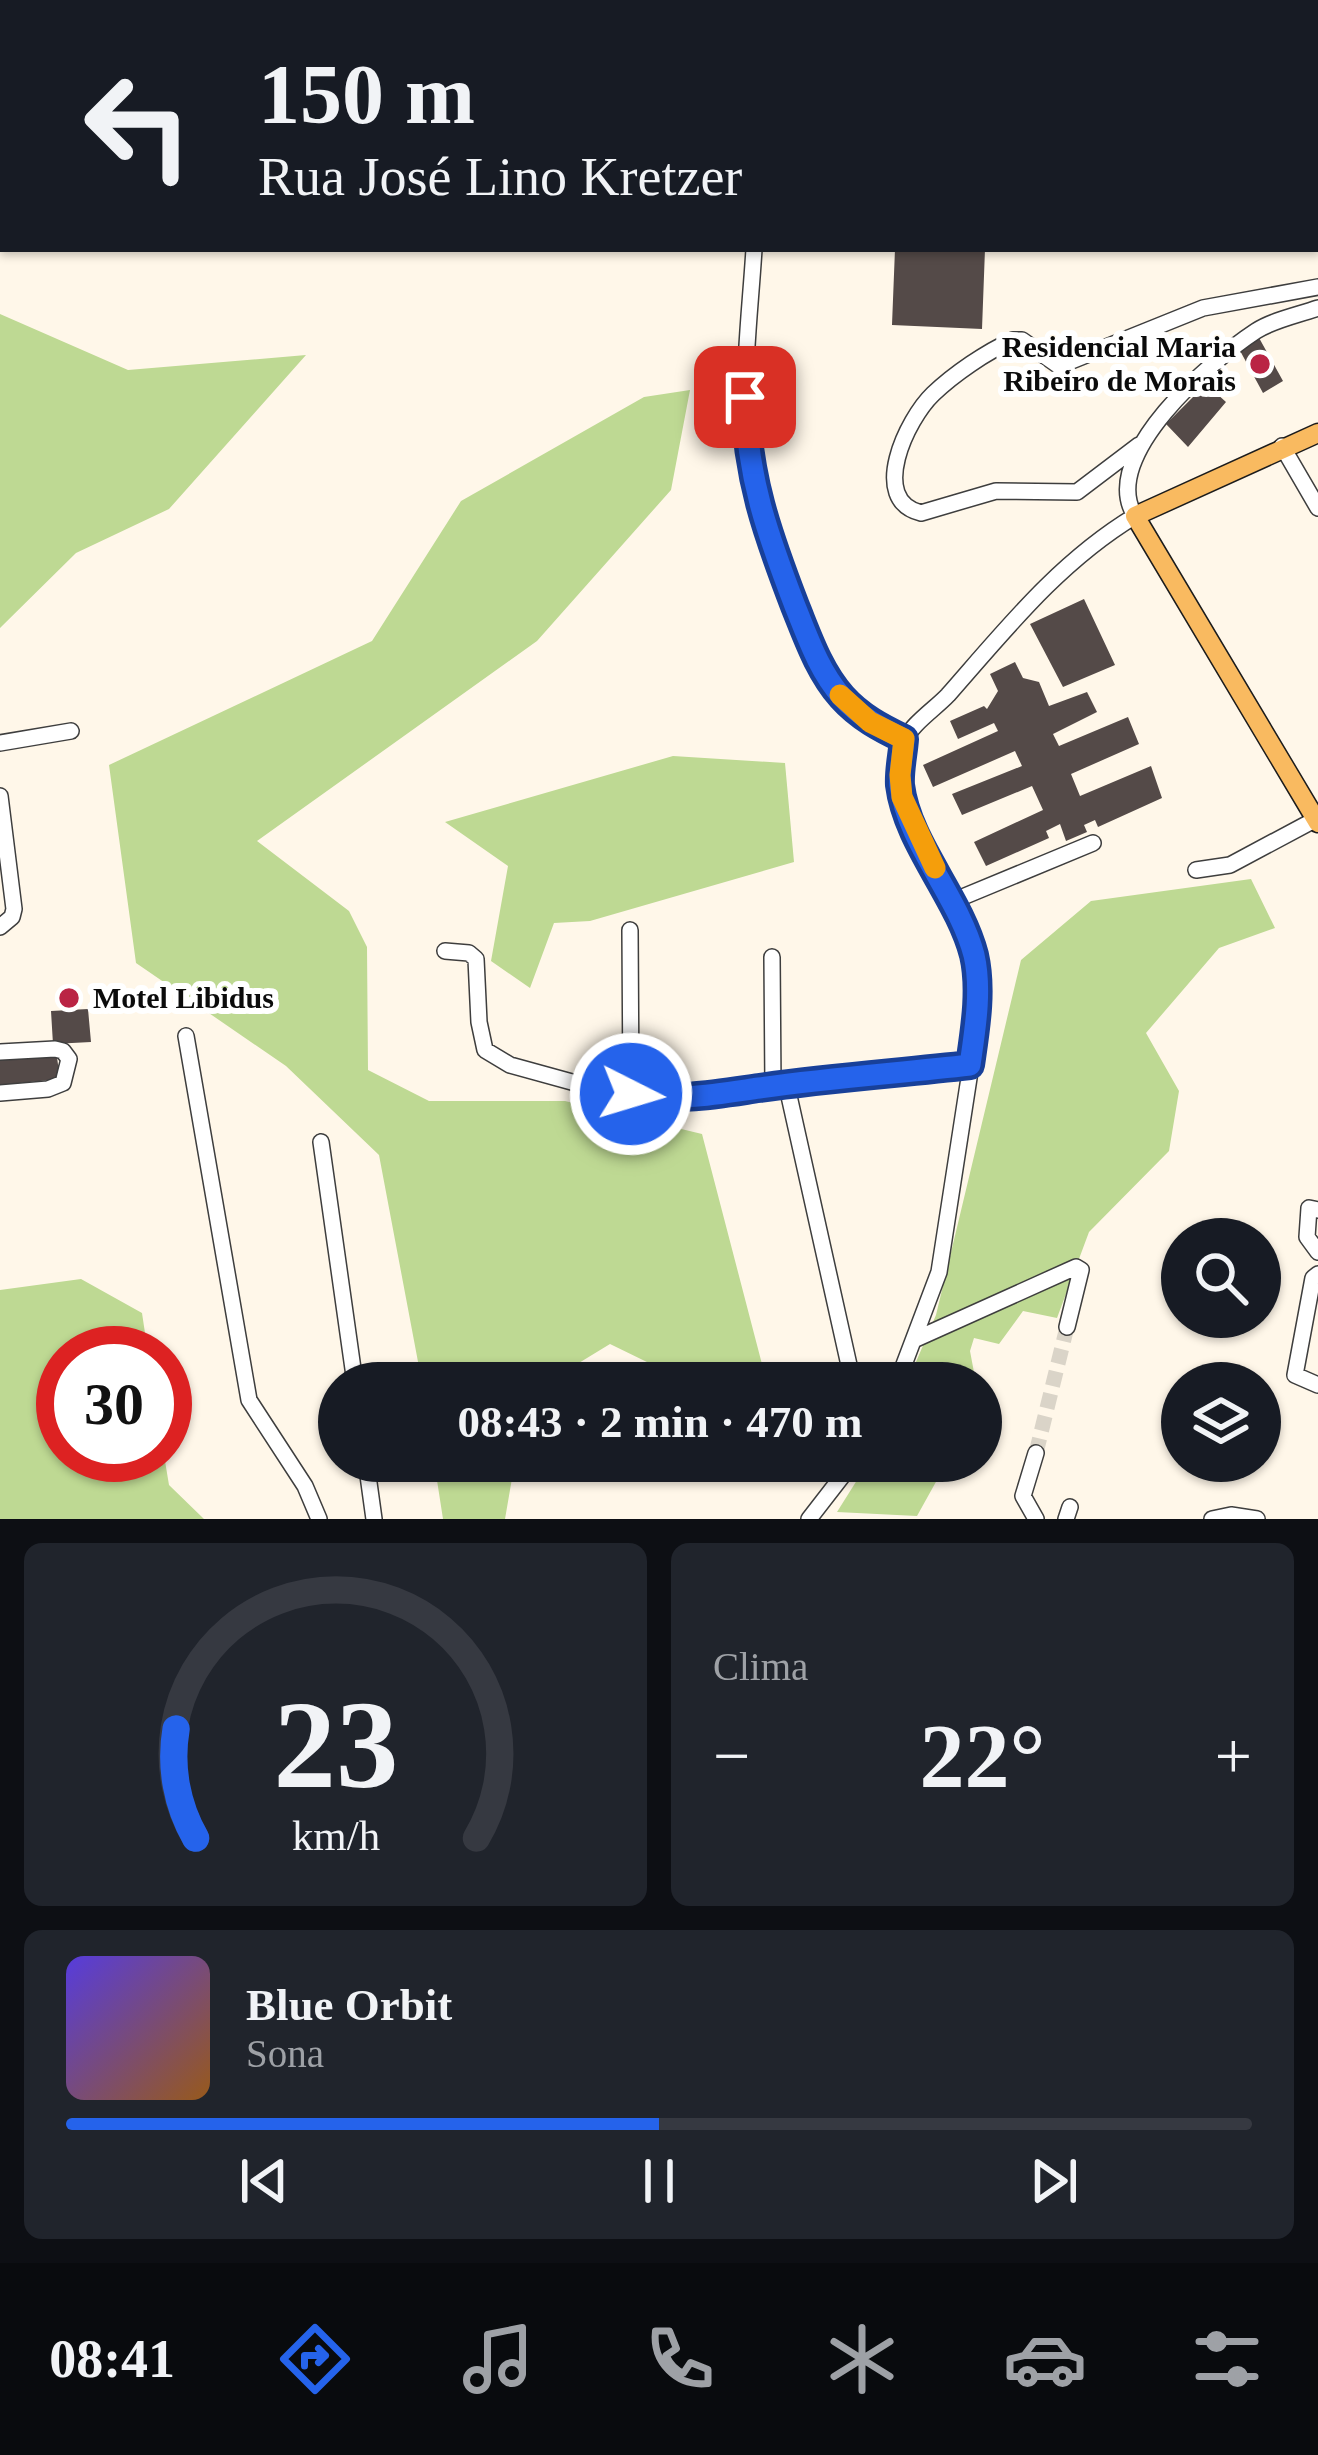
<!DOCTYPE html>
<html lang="pt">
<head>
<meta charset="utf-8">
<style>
	:root { --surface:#171b24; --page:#20242c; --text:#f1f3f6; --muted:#9ea1a6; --line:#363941; --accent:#2563eb }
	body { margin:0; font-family:"Times New Roman",serif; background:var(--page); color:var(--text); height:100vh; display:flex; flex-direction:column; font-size:45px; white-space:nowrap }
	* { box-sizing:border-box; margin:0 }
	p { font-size:39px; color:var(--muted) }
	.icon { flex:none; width:66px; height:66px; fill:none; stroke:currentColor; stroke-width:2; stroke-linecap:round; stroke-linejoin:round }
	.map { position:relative; height:1519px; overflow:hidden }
	.sheet { display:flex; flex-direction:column; gap:24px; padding:24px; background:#0d0f14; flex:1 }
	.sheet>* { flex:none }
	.banner { position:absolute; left:0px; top:0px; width:1320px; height:252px; box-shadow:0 3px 9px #0004; background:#171b24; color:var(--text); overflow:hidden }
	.fabs { position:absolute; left:1161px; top:1218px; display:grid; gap:24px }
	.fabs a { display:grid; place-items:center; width:120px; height:120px; border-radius:50%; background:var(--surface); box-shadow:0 3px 9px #0004; font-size:60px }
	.speed { position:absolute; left:36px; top:1326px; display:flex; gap:24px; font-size:60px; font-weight:700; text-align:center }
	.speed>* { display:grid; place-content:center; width:156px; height:156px; border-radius:50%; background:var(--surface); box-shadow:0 3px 9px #0004; line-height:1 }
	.speed .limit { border:18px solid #d22; background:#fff; color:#111 }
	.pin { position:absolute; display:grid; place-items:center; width:102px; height:102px; color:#fff; margin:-51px; border-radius:24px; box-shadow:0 6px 18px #0006 }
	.me { position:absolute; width:132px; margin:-66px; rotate:95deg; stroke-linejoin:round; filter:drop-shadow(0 0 9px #0008) }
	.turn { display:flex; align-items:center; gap:42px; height:252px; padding:0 60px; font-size:54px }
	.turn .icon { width:156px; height:156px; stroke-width:2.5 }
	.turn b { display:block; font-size:84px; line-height:102px }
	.big { font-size:90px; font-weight:800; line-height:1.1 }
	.sheet .tile { flex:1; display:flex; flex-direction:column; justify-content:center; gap:18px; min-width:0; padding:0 42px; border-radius:18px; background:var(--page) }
	.sheet .dial { align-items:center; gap:0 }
	.dial svg { height:312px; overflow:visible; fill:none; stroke:var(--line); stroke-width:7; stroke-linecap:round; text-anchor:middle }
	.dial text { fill:var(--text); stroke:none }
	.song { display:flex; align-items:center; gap:36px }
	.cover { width:144px; height:144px; border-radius:18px; background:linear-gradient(135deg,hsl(250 70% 55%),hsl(30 70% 35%)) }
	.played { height:12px; border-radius:6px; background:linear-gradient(90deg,var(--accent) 50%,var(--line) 50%) }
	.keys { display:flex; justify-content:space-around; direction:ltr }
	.heat { display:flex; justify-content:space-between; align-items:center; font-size:66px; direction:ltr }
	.sheet .tiles { flex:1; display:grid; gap:24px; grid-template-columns:1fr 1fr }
	.tile:last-child { grid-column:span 2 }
	.trip { position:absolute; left:318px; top:1362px; width:684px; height:120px; border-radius:60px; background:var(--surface); box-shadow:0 3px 9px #0004; font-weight:800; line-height:120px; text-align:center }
	.menu { display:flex; height:192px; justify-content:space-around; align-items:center; background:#090b0e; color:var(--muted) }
	.menu .icon { width:84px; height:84px }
	.menu .selected { color:var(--accent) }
	.menu b { font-size:54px; color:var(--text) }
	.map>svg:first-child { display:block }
	.forest { fill:#bed993 }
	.building { fill:#544a48 }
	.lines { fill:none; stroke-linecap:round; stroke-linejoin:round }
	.minor-tunnel { stroke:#dad4c8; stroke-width:15; stroke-dasharray:15 8; stroke-linecap:butt }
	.minor-casing { stroke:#3e3e3e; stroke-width:18 }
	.major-casing { stroke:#1c1c1c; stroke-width:21 }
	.highway-casing { stroke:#1c1c1c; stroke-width:27 }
	.minor { stroke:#fff; stroke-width:15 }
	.major { stroke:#f9ba60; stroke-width:18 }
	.highway { stroke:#f48152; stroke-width:24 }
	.route-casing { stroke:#184099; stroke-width:30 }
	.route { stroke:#2563eb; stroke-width:21 }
	.slow { stroke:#f59e0b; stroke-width:21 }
	.poi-dot { fill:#ba2444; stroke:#fff; stroke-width:4.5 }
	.labels { text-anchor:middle; stroke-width:12; stroke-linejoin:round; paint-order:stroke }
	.poi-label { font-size:30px; font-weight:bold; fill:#0b0b0b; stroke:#fff; text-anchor:end }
</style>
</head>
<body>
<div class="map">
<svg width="1318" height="1519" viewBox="0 0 1318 1519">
	<rect width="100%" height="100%" fill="#fff7e9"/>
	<path class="forest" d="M0,314l128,56 178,-15 -137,154 -93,44 -76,75z
		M690,390l-19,100 -134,151 -280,200 92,70 18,36 1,123 61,31h136l137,33 61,234v15h-73l-80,-39 -64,39h-124l-43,-228 -93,-89 -150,-103 -27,-198 263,-124 89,-140 183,-104z
		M673,756l112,7 9,99 -204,59 -36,2 -24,65 -39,-27 17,-95 -63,-44z
		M1251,879l24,49 -56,20 -73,85 33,58 -10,60 -80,81 -32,86 -34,-7 -24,33 -25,-6 -4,13 6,32h-69l29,-68 85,-355 70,-59z
		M81,1279l61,34 6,40h-85v102h101l5,30 35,34h-204v-229z
		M434,1461h81l-10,58h-62z
		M869,1461h65l3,19 -20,36 -80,-4z"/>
	<path class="building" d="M895,249h90l-3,80 -90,-4z
		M1258,336l25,45 -20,12 -25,-46z
		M1206,384l20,18 -38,45 -22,-23z
		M1084,599l31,66 -52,22 -33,-63z
		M1015,662l8,16 16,4 10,24 38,-14 10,20 -44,22 6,12 69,-29 11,27 -68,30 9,22 71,-30 11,32 -64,29 -3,-7 -11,5 3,7 -21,9 -6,-17 -14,7 3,7 -63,28 -12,-24 69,-32 -11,-24 -70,29 -10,-21 70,-28 -7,-15 -82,36 -10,-22 75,-34 -4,-8 -36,16 -8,-18 34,-15 3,3 11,-18 -8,-17z
		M88,1009l3,33 -38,2 -2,-33z
		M56,1050l4,29 -60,6v-29z"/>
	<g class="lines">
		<path class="minor-tunnel" d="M1036,1453l31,-126"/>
		<g class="minor-casing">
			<path id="minor" d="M243,0l1,3
				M378,0l2,3
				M950,0l1,3
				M754,249c-5,82 -18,167 1,248 9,36 25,70 38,104 27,68 43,105 111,138
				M1139,445l-62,47 -81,-1 -75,22c-53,-13 -14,-94 12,-119 21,-20 53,-42 80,-54h9l37,26 144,-58 115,-21
				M1282,446l36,62
				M0,743l71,-12
				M0,796l14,113 -2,8 -12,10
				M1196,870l34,-5 88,-47
				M953,901l140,-58
				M630,930l1,164
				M445,951l24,2 7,6 3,63 6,28 25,15 80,22 94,13 287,-35
				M772,957l1,130
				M186,1036l63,364 56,86 14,33
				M0,1052l55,-3 8,2 6,8 -6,24 -15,6 -48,4
				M787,1087l66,296
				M321,1142l34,241
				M1318,1210l-9,-2 -2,29 11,15
				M1318,1274l-5,4 -18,97 23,10
				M916,1339l160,-72 5,3 -14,57
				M897,1383l42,-111 32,-207 6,-79 -9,-48 -66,-141c-2,-17 -3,-39 2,-55 6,-17 32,-34 44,-47 58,-66 111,-133 187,-179 -37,-60 77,-156 121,-185 17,-11 42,-16 62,-23
				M366,1461l8,58
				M809,1519l45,-58
				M1036,1519l-13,-23 13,-43
				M1066,1519l4,-12
				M1212,1519l19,-4 26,4"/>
		</g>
		<g class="major-casing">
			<path id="major" d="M1224,0l2,3
				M1294,0l12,3
				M1202,3v-3
				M1243,3l7,-3
				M0,7h3
				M1317,41h1
				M0,100l3,1
				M1317,154h1
				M1317,231l1,1
				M1318,433l-183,83 183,307"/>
		</g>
		<g class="highway-casing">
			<path id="highway" d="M0,36h3
				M0,67h3
				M1317,77h1
				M1317,109h1"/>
		</g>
		<use href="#minor" class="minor"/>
		<use href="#major" class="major"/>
		<use href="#highway" class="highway"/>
	</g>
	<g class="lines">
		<g class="route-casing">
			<path id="route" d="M631,1094c49,7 80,1 128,-6 70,-10 141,-15 211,-23 5,-35 12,-75 4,-110 -15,-58 -67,-112 -74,-170 -1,-15 3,-31 4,-46 -23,-11 -44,-22 -62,-42 -23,-26 -34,-59 -47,-91 -28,-73 -48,-129 -50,-209"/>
		</g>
		<use href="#route" class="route"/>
		<path class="slow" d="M840,695l30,27 34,17 -4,36 2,22 33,71"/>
	</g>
	<g class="poi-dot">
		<circle cx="1260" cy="364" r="12"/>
		<circle cx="69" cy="998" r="12"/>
	</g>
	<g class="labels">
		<g class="poi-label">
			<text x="1236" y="357">Residencial Maria<tspan x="1236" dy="34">Ribeiro de Morais</tspan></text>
			<text x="93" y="1008" text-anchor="start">Motel Libidus</text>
		</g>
	</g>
</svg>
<div class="fabs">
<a><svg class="icon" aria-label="search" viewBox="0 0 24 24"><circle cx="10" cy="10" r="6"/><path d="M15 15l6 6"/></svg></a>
<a><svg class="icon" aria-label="layers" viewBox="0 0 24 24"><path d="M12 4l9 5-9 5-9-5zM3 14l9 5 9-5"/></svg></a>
</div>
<div class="speed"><div class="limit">30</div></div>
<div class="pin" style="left:745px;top:397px;background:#d93025"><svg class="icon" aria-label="arrive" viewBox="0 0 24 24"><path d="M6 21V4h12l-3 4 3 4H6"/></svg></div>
<svg class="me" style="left:631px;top:1094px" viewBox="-20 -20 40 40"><circle r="17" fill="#2563eb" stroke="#fff" stroke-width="3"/><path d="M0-11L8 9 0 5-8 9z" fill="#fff"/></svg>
<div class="trip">08:43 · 2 min · 470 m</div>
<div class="banner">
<div class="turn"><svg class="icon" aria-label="left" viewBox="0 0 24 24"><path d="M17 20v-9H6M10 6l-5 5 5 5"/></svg><div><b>150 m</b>Rua José Lino Kretzer</div></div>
</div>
</div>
<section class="sheet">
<div class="tiles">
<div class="tile dial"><svg viewBox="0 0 100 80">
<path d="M14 69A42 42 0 1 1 86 69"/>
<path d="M14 69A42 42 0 0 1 9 41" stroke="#2563eb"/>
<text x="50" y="56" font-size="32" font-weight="700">23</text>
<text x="50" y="72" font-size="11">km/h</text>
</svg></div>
<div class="tile"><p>Clima</p>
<div class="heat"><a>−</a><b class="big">22°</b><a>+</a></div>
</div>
<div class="tile">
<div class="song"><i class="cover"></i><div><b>Blue Orbit</b><p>Sona</p></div></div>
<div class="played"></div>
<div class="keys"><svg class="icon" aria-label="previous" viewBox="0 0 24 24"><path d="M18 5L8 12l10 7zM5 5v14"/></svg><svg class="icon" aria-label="pause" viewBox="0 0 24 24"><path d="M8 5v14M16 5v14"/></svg><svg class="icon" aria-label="next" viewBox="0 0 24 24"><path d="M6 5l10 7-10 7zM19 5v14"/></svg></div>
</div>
</div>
</section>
<nav class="menu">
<b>08:41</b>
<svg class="icon selected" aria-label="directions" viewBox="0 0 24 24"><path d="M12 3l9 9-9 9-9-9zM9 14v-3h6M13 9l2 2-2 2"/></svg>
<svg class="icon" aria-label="music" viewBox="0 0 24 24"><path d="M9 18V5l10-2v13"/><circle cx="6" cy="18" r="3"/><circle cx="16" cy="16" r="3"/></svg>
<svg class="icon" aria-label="phone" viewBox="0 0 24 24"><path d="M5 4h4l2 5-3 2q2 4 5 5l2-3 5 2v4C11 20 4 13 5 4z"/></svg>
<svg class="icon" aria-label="climate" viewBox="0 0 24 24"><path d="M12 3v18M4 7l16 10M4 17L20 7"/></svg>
<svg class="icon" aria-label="car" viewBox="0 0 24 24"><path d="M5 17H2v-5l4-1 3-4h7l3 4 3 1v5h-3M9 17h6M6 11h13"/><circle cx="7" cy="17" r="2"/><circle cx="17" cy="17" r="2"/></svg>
<svg class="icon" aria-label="filters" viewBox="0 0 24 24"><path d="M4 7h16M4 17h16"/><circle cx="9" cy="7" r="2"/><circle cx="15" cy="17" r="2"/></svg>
</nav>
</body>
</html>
